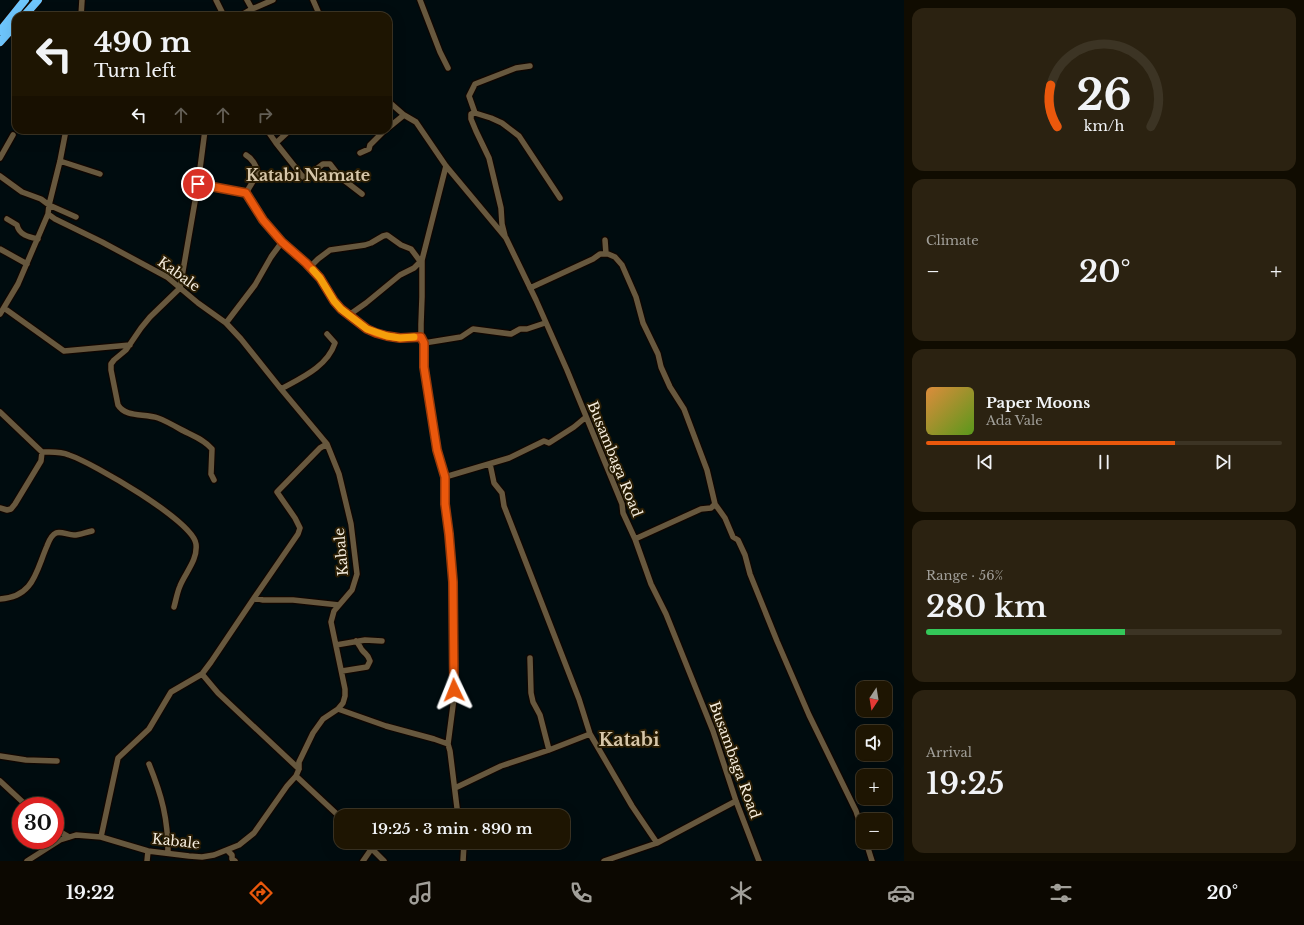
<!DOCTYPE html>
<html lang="en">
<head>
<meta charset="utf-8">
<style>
	:root { --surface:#1e1502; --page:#2b2211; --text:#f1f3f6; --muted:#a19f99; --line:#3c3424; --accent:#ea580c }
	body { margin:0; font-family:"Libre Baskerville",serif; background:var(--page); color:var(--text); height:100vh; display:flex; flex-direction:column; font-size:15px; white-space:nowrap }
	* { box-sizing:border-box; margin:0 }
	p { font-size:13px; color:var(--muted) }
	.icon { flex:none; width:22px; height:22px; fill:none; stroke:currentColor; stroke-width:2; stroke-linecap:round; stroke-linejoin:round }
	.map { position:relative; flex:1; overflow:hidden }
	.panel { display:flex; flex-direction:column; gap:8px; padding:8px; background:#100c01; width:400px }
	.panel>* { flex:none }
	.guide { position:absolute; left:12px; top:12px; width:380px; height:122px; border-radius:12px; box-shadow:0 4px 16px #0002,0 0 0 1px var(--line); background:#1e1502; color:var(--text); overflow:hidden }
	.needle { width:26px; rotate:192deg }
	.buttons { position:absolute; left:856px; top:681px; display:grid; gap:8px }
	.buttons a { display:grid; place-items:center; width:36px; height:36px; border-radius:8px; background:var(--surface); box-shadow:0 4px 16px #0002,0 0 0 1px var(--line); font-size:20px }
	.speed { position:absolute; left:12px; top:797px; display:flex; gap:8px; font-size:20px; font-weight:700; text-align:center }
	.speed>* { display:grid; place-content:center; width:52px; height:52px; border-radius:50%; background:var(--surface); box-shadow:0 4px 16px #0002,0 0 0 1px var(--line); line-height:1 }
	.speed .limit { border:6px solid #d22; background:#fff; color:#111 }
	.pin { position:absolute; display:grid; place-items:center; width:34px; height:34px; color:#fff; margin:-17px; border:2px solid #fff; border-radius:50%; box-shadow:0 1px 4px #0007 }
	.me { position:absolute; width:44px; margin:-22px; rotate:358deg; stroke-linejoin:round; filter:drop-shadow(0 0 3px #0008) }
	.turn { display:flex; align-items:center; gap:14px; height:84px; padding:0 16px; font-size:18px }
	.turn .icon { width:52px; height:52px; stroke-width:2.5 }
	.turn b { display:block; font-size:28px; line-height:34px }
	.lanes { display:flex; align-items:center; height:38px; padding:0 16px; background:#0003; justify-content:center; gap:20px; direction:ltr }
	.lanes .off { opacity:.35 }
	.big { font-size:30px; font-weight:600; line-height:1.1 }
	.panel .card { flex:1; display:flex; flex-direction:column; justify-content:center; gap:6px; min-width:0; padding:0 14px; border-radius:12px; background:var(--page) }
	.panel .dial { align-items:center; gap:0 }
	.dial svg { height:104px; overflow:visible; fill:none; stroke:var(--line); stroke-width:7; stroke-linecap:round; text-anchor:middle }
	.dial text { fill:var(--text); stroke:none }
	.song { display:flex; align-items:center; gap:12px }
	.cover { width:48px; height:48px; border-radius:6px; background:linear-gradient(135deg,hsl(30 70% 55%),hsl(90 70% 35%)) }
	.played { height:4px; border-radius:2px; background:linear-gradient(90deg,var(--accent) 70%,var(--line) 70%) }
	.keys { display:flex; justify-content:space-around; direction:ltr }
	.heat { display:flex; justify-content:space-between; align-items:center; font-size:22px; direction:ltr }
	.charge { height:6px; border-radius:3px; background:linear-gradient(90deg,#34c759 56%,var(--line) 0) }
	.trip { position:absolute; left:334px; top:809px; width:236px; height:40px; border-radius:12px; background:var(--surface); box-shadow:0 4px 16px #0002,0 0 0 1px var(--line); font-weight:600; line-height:40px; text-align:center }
	.tabs { display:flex; height:64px; justify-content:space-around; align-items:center; background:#0c0801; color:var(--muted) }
	.tabs .icon { width:28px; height:28px }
	.tabs .current { color:var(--accent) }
	.tabs b { font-size:18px; color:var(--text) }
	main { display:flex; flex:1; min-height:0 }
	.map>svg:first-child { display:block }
	.water { fill:#000c0f; fill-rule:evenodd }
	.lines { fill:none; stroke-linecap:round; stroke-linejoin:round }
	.minor-casing { stroke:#100600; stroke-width:8 }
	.highway-casing { stroke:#100600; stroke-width:10 }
	.minor { stroke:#67583e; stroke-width:5.5 }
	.highway { stroke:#6ec6fd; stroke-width:8 }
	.route-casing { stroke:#983908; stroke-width:10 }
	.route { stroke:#ea580c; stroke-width:7 }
	.slow { stroke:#f59e0b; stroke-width:7 }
	.labels { text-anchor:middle; stroke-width:4; stroke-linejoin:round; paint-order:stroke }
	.street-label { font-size:14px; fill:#f5edde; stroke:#281c03 }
	.quarter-label { font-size:16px; font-weight:bold; fill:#d7c7aa; stroke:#281c03 }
	.district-label { font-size:18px; font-weight:bold; fill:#d7c7aa; stroke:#281c03 }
</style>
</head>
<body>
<main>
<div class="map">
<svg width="904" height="861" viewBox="0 0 904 861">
	<rect width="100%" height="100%" fill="#281c03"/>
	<path class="water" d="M0,0h904v861h-904zM16,16h372v114h-372zM863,688h22v22h-22zM863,732h22v22h-22zM863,776h22v22h-22zM21,806h34v34h-34zM341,816h222v26h-222zM863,820h22v22h-22z"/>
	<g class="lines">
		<g class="minor-casing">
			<path id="minor" d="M216,0l8,16
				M247,0l5,9
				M313,0l7,16
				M420,0l20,52 8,16
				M81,16l1,-16
				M240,16l12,-7 21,-9
				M388,101l16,14 12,7 30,44 60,72 30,62 31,70 55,134 1,9 12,26 16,45 15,30 47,117 23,70 23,60
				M475,113l-6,-17 6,-12 41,-16 14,-2
				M388,128l16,-13
				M205,130l-7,54 -18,104 -30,29 -9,11 -15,22 -12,10 -3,4v6l7,35c8,13 26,8 40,13 8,3 15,7 22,11 11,6 24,10 32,20l-1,25 3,6
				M267,130l9,13 27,34h3l17,-13h7l10,13 22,17
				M276,143l14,-13
				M360,153l9,-4 1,-4 15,-15
				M246,155c7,4 10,10 12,18l-12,20
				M0,158l13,-23
				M60,161l40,13
				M446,166l-24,94v37l-1,27v13l3,6v24l3,25 10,58 8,27v27l6,50 3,64 -1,39 1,41 -6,46 2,7 8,65
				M0,176l22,16 19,7 8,6 27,12
				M198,184l33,5 15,4 17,27 19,22 24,21 14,15 14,23 7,8 26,20 9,4 11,3 13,2 21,-1
				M7,219l10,6c2,10 12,12 21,14
				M505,236l-3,-12 -1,-16 -12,-50 -13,-27 -5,-12v-5l4,-1 16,5 11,5 17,13 41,62
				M605,240l1,14
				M0,249l27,15
				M310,267l8,-8 12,-9 35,-5 6,-2 12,-7 4,-1 14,10 10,4 9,12
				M530,288l63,-29 7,-5h8l7,3 7,8 14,32 7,26 15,31 3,13 9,20 14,22 23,61 8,34
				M4,308l60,43 66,-6
				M0,314l18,-30 30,-70
				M349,315l17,-12 34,-28 14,-7 8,-8
				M226,323l29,-38 16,-28 11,-15
				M424,343l37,-6 12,-8 38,5 9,-5h7l18,-6
				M281,389c20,-11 46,-22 54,-46l-8,-9
				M0,412l42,40c10,0 18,-1 27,3 24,8 124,66 127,89 2,16 -11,29 -16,42 -3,7 -4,14 -6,21
				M490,464l4,19 8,10 2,13 75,193 11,35 42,72 25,37
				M445,477l64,-19 35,-17 5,2 25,-16 12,-10
				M0,508l7,2 4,-1 4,-5 26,-43 1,-9
				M635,539l66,-30 10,-1 4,-4 10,14 8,19 5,3 7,15 5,19 27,67 32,74 47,96 7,22
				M254,598l9,2h30l46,5
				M0,599c34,-2 36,-28 47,-53 2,-5 4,-11 9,-13 5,-2 12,2 18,2 6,0 12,-3 18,-4
				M336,645l29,-5 17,1
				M530,658l1,35 2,9 7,13 9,35
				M342,671l25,-4 3,-6c-2,-7 -4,-6 -8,-11 -2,-3 -3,-6 -6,-9
				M202,674l16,19 81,76
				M338,709l48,17 48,13 14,5
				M0,756l26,4 31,1
				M149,764c13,32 19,55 19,89
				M296,776l45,42
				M0,781l27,25
				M455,788l46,-22 48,-16 41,-16
				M55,829l14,8
				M101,837l17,-79 31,-29 22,-37 31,-18 9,-12 43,-64 44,-64 2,-6 -5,-10 -18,-26 43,-44 7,-4
				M365,842l19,19
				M463,842l1,2 -1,17
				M866,842l6,19
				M464,844h20l7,-2
				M227,850l5,5v4l3,2
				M27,861l33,-21 16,-5 25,2 47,14 41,5 13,1 12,-2 25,-10 15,-12 33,-47 9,-10 3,-7v-7l14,-29 10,-14 15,-10 5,-6 2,-7v-7l-14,-67 3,-11 18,-21 5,-16 -6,-50 -12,-50 -12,-30 -46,-55 -40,-50 -15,-16 -28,-20 -31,-26 -65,-35 -47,-23 -7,-5 1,-9 11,-44 6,-31
				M147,861l1,-10
				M363,861l9,-13
				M604,861l53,-18 79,-42"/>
		</g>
		<g class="highway-casing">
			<path id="highway" d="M24,16l14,-16
				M0,31l25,-31
				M0,42l16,-18"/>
		</g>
		<use href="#minor" class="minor"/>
		<use href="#highway" class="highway"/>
	</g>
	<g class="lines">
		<g class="route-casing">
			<path id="route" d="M198,184l48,9 17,27 19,22 24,21 14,15 14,23 7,8 26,20 9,4 11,3 13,2 21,-1 3,6v24l13,83 8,27v27l4,30 4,48 1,108"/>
		</g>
		<use href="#route" class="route"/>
		<path class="slow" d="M313,270l7,8 14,23 7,8 26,20 20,7 13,2 14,-1"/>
	</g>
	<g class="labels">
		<g class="street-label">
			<text transform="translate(179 274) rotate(36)" y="5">Kabale</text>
			<text transform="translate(615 459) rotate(68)" y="5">Busambaga Road</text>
			<text transform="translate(341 552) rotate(-95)" y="5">Kabale</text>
			<text transform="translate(735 760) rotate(70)" y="5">Busambaga Road</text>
			<text transform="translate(176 841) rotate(6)" y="5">Kabale</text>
		</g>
		<g class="quarter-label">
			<text x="308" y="181">Katabi Namate</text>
		</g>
		<g class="district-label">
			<text x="629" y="746">Katabi</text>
		</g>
	</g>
</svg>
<div class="buttons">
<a><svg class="needle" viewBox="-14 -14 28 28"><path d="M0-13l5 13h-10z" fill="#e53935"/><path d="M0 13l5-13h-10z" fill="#a19f99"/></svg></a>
<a><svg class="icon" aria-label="sound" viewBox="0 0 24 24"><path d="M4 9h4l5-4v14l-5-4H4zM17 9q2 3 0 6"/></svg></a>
<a>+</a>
<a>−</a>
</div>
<div class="speed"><div class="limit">30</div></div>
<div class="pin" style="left:198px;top:184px;background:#d93025"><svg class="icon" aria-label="arrive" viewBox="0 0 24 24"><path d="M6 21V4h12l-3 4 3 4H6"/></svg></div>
<svg class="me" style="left:454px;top:690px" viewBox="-20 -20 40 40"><path d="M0-17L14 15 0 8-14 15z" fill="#ea580c" stroke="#fff" stroke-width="4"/></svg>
<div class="trip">19:25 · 3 min · 890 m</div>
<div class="guide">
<div class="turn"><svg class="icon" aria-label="left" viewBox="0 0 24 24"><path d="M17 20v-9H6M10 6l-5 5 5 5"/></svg><div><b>490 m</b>Turn left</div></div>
<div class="lanes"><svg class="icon" aria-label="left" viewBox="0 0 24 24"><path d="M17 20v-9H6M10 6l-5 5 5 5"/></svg><svg class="icon off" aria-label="ahead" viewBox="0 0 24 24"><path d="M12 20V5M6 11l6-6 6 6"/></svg><svg class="icon off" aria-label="ahead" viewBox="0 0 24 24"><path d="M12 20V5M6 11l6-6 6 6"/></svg><svg class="icon off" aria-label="right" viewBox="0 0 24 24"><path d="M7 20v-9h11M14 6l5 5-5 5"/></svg></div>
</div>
</div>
<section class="panel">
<div class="card dial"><svg viewBox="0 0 100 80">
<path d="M14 69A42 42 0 1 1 86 69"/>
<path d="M14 69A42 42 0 0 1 9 37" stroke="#ea580c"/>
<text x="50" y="56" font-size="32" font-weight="700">26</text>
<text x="50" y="72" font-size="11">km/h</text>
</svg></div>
<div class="card"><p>Climate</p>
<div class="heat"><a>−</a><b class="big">20°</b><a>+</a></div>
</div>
<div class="card">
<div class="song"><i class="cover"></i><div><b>Paper Moons</b><p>Ada Vale</p></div></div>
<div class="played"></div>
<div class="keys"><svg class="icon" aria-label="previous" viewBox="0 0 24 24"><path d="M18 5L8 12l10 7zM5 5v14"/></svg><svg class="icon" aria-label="pause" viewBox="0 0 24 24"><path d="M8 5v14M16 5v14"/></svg><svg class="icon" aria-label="next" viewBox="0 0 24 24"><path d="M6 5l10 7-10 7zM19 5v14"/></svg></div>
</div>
<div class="card"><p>Range · 56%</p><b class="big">280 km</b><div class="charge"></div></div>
<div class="card"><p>Arrival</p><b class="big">19:25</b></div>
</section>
</main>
<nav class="tabs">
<b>19:22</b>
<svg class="icon current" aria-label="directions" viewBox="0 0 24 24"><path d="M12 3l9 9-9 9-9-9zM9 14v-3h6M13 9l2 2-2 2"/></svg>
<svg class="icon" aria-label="music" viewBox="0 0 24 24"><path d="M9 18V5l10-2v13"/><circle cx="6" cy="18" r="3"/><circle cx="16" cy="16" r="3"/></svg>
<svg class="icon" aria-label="phone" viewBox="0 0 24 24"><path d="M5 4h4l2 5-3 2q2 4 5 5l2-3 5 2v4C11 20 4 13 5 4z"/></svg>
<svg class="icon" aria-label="climate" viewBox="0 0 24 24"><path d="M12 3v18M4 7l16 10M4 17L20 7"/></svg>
<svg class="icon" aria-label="car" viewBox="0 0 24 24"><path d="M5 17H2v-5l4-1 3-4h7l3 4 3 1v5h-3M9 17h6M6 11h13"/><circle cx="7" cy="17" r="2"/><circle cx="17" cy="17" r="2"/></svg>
<svg class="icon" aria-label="filters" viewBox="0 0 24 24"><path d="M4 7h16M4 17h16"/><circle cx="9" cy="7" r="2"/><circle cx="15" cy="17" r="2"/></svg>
<b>20°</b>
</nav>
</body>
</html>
